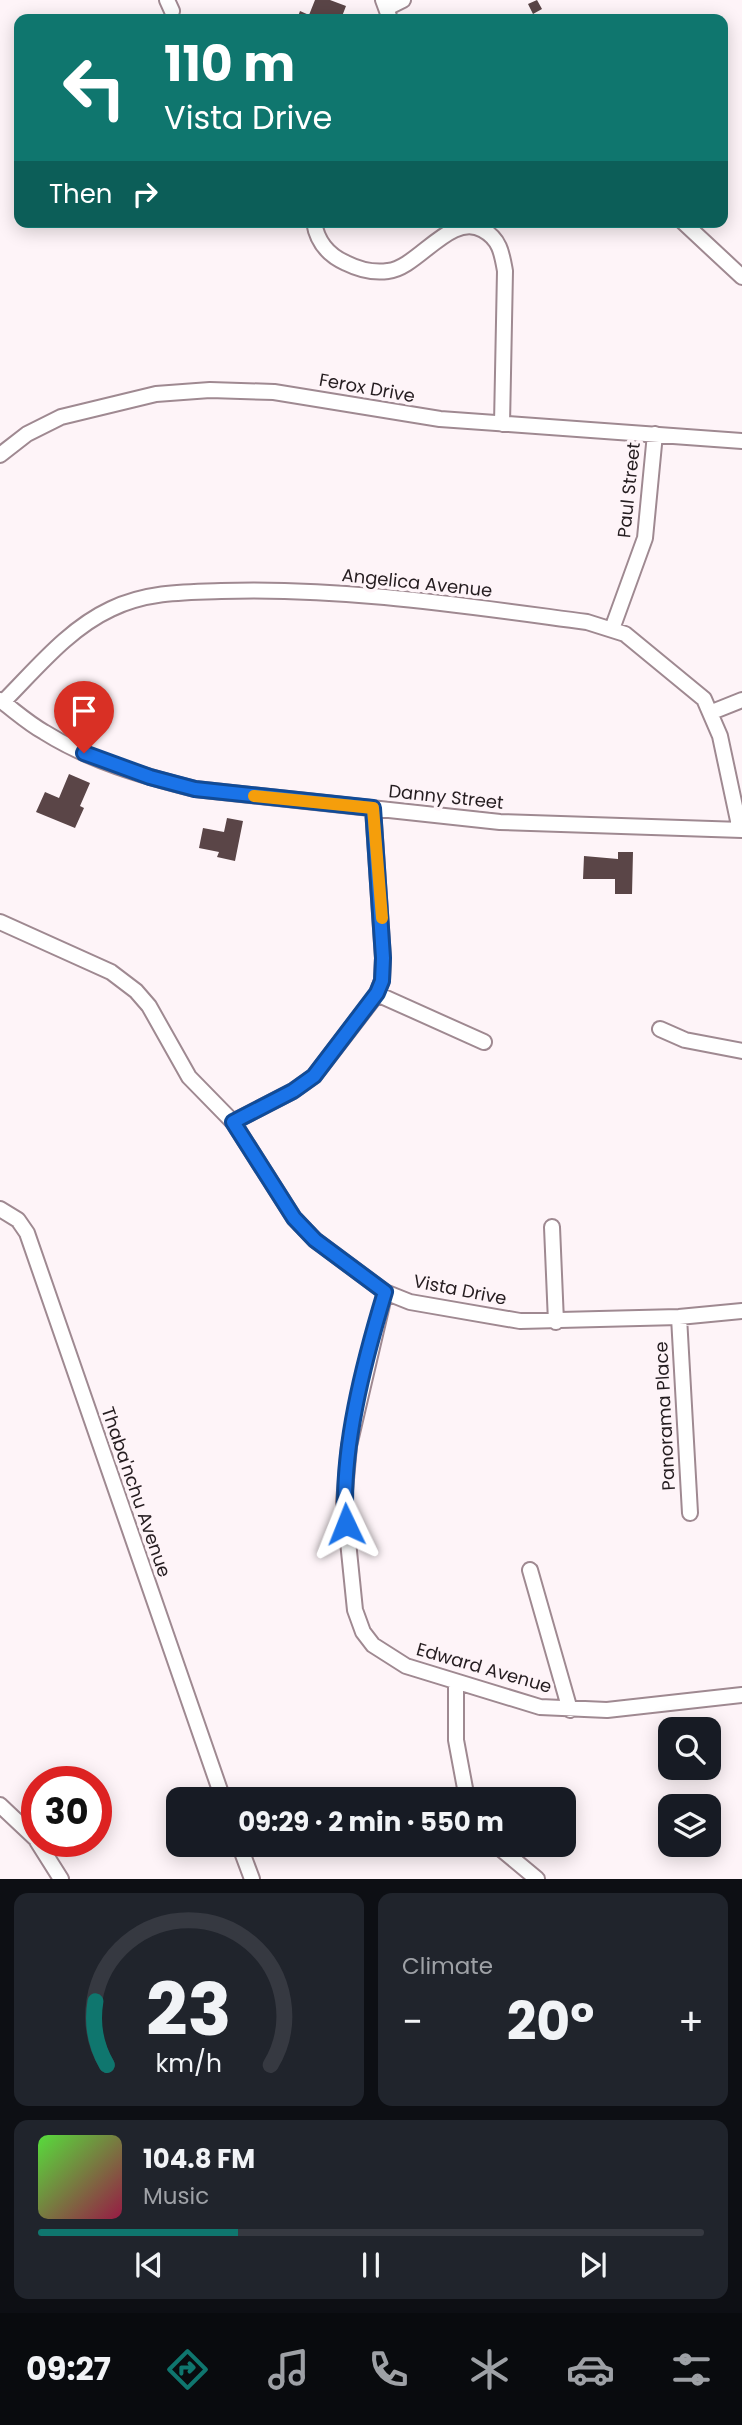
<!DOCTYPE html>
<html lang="en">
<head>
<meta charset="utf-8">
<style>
	:root { --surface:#171b24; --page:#20242c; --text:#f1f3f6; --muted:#9ea1a6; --line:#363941; --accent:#0f766e }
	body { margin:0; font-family:Poppins,sans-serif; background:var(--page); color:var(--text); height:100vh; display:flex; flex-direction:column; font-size:26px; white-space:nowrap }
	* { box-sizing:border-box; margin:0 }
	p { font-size:23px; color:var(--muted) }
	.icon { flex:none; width:38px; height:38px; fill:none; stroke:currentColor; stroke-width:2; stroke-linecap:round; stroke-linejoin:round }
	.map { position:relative; height:1879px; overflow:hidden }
	.side { display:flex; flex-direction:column; gap:14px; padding:14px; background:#0d0f14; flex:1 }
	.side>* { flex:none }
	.guide { position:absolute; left:14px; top:14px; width:714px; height:214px; border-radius:14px; box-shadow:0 4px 18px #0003; background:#0f766e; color:#fff; overflow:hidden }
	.buttons { position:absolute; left:658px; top:1717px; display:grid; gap:14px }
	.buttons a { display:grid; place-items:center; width:63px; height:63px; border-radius:14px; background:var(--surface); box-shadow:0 4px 18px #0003; font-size:35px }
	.speed { position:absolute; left:21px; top:1766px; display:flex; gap:14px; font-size:35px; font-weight:700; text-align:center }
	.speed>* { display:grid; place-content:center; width:91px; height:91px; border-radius:50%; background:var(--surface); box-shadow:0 4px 18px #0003; line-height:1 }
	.speed .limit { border:10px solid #d22; background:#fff; color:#111 }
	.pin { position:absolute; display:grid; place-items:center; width:60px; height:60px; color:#fff; margin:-72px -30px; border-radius:50% 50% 50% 0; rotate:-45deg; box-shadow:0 0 7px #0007 }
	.pin .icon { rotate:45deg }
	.me { position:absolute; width:77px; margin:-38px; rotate:358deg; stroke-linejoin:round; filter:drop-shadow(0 0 5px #0008) }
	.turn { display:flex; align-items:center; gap:24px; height:147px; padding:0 35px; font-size:32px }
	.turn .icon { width:91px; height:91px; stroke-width:2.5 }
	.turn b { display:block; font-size:49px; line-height:60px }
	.then { display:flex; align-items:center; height:66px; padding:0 35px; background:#0003; gap:14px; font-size:26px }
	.big { font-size:52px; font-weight:700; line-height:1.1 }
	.side .card { flex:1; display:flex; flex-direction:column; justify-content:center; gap:10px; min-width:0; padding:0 24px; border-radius:14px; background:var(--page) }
	.side .dial { align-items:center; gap:0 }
	.dial svg { height:182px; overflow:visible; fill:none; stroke:var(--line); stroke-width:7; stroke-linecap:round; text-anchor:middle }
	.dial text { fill:var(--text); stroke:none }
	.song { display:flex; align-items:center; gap:21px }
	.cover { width:84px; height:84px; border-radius:10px; background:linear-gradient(135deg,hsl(110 70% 55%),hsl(340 70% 35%)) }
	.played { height:7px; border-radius:4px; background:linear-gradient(90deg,var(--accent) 30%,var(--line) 30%) }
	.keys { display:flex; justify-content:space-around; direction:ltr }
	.heat { display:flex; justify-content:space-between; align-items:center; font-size:38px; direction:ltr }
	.side .tiles { flex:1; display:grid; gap:14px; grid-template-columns:1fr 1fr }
	.card:last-child { grid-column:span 2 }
	.trip { position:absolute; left:166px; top:1787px; width:410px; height:70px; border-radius:14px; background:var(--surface); box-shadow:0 4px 18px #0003; font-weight:700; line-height:70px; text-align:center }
	.tab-bar { display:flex; height:112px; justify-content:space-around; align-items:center; background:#090b0e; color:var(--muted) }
	.tab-bar .icon { width:49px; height:49px }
	.tab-bar .selected { color:var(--accent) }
	.tab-bar b { font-size:32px; color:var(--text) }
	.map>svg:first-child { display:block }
	.building { fill:#5a4547 }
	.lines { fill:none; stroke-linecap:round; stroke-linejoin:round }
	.minor-casing { stroke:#9f8991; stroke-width:18 }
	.minor { stroke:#fff; stroke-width:14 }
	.route-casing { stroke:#114b97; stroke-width:18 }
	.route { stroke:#1a73e8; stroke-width:12 }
	.slow { stroke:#f59e0b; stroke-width:12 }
	.labels { text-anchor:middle; stroke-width:7; stroke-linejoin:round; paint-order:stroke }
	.street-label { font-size:18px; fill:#251d20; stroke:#fef4f8 }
</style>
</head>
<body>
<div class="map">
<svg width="742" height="1879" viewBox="0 0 742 1879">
	<rect width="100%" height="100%" fill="#fef4f8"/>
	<path class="building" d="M315,0h15l16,6 -5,13 -21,-4 -1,4h-22l3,-8 9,4z
		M537,0l5,9 -9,5 -5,-10z
		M69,774l21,9 -10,23 4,2 -9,20 -39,-16 9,-20 14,6z
		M227,818l16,3 -8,40 -18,-4 2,-5 -20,-4 4,-20 21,4z
		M618,852h15l-1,42h-17v-15h-32l1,-23 34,3z"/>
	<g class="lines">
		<g class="minor-casing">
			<path id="minor" d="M167,0l5,11
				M383,0l7,19
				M387,8l16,-8
				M314,222c3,20 14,33 32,41 12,6 28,10 42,8 30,-3 63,-60 95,-41 17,9 19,24 22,41l-3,153
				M683,222l59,55
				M0,455l27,-21 34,-17 95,-23 54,-4 64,2 166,27 302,22
				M612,629l33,-91 10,-104
				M0,700c15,11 28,23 44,32 46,29 99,44 151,57l305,33 242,8
				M3,702c33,-33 65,-73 108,-93 35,-17 72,-17 110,-18 122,-4 245,15 366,31l38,12 79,65 16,37 20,94
				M712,712l30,-12
				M0,922l111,50 25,19 13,15 40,71 44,45 61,96 21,22 70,52 25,10 110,19 159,-4 63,-6
				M377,994l107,48
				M660,1029l25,11 57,11
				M233,1122l60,-31 21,-15 63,-82 5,-14 1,-22 -10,-150
				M0,1209l18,11 9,13 196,566
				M552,1227l4,95
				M385,1292l-36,154 -5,56 11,108 8,22 10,13 33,21 134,41 67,3 135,-15
				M679,1317l11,196
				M530,1570l40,140
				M456,1683v57l11,59
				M0,1805l37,35
				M37,1841l24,38
				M239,1844l13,35
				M495,1844l42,35"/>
		</g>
		<use href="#minor" class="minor"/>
	</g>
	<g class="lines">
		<g class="route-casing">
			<path id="route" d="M84,753l66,24 45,12 178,19 10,150 -1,23 -5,12 -63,83 -21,15 -60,31 61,96 21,22 70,52c-21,69 -45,160 -39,232"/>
		</g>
		<use href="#route" class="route"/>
		<path class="slow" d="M254,796l119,12 9,110"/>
	</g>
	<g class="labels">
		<g class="street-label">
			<text transform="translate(367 388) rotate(10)" y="6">Ferox Drive</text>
			<text transform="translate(629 490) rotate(-84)" y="6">Paul Street</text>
			<text transform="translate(417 583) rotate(6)" y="6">Angelica Avenue</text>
			<text transform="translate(446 797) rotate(6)" y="6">Danny Street</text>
			<text transform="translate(460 1290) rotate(11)" y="6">Vista Drive</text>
			<text transform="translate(665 1416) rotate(-93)" y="6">Panorama Place</text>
			<text transform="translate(136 1492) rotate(71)" y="6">Thaba'nchu Avenue</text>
			<text transform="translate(484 1668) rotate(16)" y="6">Edward Avenue</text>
		</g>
	</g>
</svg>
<div class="buttons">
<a><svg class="icon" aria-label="search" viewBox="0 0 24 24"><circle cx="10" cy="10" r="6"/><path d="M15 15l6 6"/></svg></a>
<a><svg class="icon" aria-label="layers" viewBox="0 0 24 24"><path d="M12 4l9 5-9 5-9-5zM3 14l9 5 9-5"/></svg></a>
</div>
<div class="speed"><div class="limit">30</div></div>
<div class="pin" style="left:84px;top:753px;background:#d93025"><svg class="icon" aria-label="arrive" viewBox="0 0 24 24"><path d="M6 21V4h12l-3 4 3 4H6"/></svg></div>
<svg class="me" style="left:346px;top:1524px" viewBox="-20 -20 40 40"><path d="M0-17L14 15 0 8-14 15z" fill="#1a73e8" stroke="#fff" stroke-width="4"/></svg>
<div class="trip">09:29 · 2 min · 550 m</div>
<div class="guide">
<div class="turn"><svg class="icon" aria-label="left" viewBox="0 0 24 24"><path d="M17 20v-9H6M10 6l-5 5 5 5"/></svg><div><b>110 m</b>Vista Drive</div></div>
<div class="then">Then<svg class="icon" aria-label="right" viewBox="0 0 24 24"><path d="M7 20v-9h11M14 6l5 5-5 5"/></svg></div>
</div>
</div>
<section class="side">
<div class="tiles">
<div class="card dial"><svg viewBox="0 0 100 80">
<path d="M14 69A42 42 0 1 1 86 69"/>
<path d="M14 69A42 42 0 0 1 9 41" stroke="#0f766e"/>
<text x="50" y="56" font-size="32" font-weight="700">23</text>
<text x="50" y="72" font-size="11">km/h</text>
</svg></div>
<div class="card"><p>Climate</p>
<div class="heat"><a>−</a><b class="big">20°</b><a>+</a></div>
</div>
<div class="card">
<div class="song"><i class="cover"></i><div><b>104.8 FM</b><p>Music</p></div></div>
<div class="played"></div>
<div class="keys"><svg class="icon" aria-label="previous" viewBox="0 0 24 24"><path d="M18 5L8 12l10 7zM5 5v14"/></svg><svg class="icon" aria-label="pause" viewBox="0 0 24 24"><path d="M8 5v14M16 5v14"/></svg><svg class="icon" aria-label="next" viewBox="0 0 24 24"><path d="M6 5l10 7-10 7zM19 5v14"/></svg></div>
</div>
</div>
</section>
<nav class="tab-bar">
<b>09:27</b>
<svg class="icon selected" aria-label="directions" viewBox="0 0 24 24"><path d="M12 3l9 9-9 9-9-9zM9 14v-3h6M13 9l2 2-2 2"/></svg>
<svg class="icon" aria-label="music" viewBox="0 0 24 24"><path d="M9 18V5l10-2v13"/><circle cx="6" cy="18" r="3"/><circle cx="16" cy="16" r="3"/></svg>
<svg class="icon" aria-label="phone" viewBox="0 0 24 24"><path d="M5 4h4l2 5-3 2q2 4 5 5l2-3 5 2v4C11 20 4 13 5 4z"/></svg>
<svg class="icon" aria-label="climate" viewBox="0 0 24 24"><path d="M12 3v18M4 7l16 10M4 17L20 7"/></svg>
<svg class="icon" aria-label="car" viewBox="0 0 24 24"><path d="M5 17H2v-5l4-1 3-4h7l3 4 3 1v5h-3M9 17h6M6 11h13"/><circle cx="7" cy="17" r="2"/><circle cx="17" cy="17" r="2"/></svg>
<svg class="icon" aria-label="filters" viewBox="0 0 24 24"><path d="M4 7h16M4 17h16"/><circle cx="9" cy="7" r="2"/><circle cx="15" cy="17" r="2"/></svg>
</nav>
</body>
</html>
